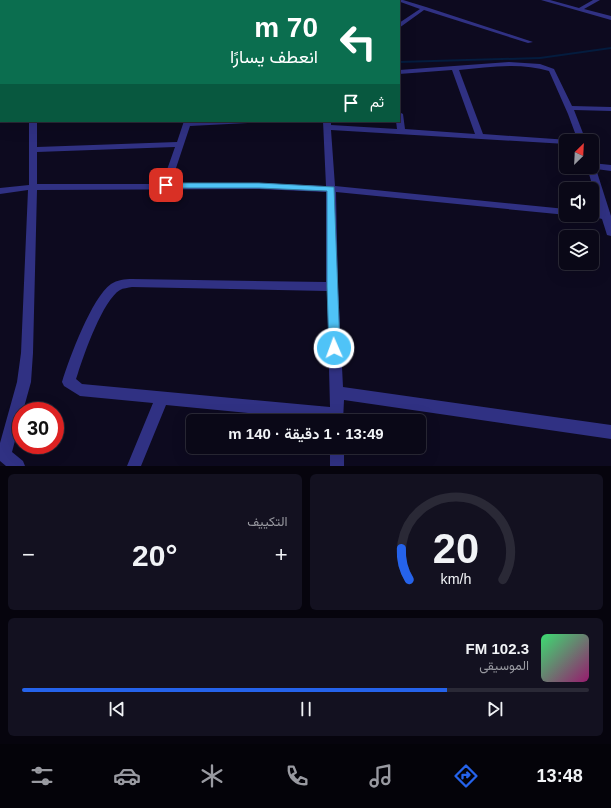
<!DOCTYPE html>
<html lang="ar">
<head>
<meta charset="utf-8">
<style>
	:root { --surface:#0a0817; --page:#131120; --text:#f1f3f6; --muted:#999aa1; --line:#2a2936; --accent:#2563eb }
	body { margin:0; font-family:Arial,Vazirmatn,sans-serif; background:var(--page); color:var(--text); direction:rtl; height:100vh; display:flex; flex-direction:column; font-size:15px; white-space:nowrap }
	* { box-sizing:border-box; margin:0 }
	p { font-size:13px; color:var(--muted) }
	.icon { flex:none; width:22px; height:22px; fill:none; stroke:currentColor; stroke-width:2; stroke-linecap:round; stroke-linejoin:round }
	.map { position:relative; height:466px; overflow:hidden; direction:ltr }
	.side { display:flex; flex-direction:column; gap:8px; padding:8px; background:#06040d; flex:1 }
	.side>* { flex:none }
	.top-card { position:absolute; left:0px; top:0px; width:400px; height:122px; box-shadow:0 4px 16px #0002,0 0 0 1px var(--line); direction:rtl; background:#0b6e4f; color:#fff; overflow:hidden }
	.needle { width:26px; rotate:24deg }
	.controls { position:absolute; left:559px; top:134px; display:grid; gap:8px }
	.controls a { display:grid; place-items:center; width:40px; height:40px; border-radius:6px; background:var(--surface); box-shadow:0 4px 16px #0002,0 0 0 1px var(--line); font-size:20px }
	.speed { position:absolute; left:12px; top:402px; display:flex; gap:8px; font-size:20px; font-weight:700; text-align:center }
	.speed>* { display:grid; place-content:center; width:52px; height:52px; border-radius:50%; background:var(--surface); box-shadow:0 4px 16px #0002,0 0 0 1px var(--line); line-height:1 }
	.speed .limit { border:6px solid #d22; background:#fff; color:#111 }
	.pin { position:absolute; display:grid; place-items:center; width:34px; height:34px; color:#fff; margin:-17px; border-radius:8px; box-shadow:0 2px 6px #0006 }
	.me { position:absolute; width:44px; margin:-22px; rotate:358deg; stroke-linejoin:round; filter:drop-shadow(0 0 3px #0008) }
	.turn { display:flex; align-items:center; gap:14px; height:84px; padding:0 16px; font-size:18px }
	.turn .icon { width:52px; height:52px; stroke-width:2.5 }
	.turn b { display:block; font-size:28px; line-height:34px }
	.then { display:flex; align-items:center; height:38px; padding:0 16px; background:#0003; gap:8px; font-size:15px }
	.big { font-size:30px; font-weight:600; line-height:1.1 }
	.side .widget { flex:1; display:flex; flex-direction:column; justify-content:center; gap:6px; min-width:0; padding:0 14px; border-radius:6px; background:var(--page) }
	.side .dial { align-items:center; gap:0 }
	.dial svg { height:104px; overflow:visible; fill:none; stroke:var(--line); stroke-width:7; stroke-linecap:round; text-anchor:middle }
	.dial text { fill:var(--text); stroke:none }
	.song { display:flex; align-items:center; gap:12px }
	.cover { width:48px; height:48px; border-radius:6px; background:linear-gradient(135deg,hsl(140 70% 55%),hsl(320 70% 35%)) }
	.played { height:4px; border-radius:2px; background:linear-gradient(90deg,var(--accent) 75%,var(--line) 75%) }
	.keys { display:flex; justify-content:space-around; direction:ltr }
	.heat { display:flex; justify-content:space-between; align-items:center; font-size:22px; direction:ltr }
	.side .tiles { flex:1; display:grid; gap:8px; grid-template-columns:1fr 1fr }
	.widget:last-child { grid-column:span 2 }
	.trip { position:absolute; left:186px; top:414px; width:240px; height:40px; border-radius:6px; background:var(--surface); box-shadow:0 4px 16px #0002,0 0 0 1px var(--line); font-weight:600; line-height:40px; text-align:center; direction:rtl }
	.menu { display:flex; height:64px; justify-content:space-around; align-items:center; background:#040309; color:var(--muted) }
	.menu .icon { width:28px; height:28px }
	.menu .on { color:var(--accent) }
	.menu b { font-size:18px; color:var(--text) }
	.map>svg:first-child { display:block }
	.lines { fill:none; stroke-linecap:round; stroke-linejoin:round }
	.stream { fill:#041c3e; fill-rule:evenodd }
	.minor { fill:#303183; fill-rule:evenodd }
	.route { fill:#4fc3f7; stroke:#337fa1 }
</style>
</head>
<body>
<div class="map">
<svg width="611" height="466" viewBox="0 0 611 466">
	<rect width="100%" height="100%" fill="#0d0a1f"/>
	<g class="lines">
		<path class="stream" d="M611,47v2l-71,10 -141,4v-2l141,-4z
			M0,86h1v2h-1z"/>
		<path class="minor" d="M58,0h7l-8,1z
			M144,0h9l-10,1z
			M159,0h7l1,1h-7z
			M289,0h8l1,1h-8z
			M395,0h8l23,7 107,35 -5,1 -104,-33 -25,18v-5l21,-14z
			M541,0h9l29,8 14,-8h7l-16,9 27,7v4z
			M1,21v4l-1,1v-4z
			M0,55h1v4h-1z
			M509,62l31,2 14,5 18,37 39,1v4l-37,-1 12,31h-8l-10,-27 -19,-43c-28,-9 -61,-4 -90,-1l24,64 86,6 -3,1v3l-235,-14 4,56 231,23 1,6 -231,-23 2,95 5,100 268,38v14l-267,-39 -1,21h-14l-163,-16 -25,61h-14l26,-63 -73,-7 -16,-10 -2,-4c7,-23 30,-85 49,-98 6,-4 14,-5 21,-5l194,3v-90l-67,-3 -222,1 -4,163 -2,29 -8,29h-2v7l-9,34 11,9 2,5h-19l-6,-5v-18l17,-61 4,-29 7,-163 -28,4v-6l29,-3v-64h8v26l140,-5 7,-21h68l-4,2 -58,3 -19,57h88l67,3 -3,-65h8v4l66,4 -1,-8h3v-9l4,2 2,15 70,5 -23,-64 -53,4v-4zM175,147l-13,37h-125v-32zM132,287l195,4 3,116 -248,-23 -6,-5 2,-6c6,-19 25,-73 42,-83 3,-2 8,-2 12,-3z
			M0,97h1v4h-1z
			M592,163l19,2v6l-15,-2 15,47v20l-4,-1 -5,-16 -14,-4h4v-4l8,1 -13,-45h5z
			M330,447h14v19h-14z"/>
	</g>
	<path class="route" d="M164,183h95l75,4 6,161 -1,3 -5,2 -4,-2 -1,-3 -2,-61v-96l-68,-3h-93l-4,-3z"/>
</svg>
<div class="controls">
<a><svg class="needle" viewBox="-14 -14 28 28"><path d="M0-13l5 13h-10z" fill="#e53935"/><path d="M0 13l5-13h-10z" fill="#999aa1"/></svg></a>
<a><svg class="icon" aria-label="sound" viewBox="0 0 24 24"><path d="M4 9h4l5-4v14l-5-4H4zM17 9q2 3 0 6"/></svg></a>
<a><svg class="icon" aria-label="layers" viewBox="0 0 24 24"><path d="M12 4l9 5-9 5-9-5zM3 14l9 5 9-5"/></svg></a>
</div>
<div class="speed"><div class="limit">30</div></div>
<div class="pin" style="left:166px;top:185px;background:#d93025"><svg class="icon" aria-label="arrive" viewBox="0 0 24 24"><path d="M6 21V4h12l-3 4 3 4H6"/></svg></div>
<svg class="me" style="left:334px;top:348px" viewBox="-20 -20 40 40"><circle r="17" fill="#4fc3f7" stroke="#fff" stroke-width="3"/><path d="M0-11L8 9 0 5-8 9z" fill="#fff"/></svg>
<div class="trip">13:49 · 1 دقيقة · 140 m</div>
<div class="top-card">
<div class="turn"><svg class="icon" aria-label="left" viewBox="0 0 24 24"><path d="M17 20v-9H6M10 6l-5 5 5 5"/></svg><div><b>70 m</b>انعطف يسارًا</div></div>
<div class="then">ثم<svg class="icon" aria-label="arrive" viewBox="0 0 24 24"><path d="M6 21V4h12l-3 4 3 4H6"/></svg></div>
</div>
</div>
<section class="side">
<div class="tiles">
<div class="widget dial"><svg viewBox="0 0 100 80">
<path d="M14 69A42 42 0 1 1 86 69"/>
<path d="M14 69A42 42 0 0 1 8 45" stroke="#2563eb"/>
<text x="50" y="56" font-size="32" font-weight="700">20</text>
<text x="50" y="72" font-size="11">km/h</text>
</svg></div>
<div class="widget"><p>التكييف</p>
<div class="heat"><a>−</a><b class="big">20°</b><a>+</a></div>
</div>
<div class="widget">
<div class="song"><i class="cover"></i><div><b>102.3 FM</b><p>الموسيقى</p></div></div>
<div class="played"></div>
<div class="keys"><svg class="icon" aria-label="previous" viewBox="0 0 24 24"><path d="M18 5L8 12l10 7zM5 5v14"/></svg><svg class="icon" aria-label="pause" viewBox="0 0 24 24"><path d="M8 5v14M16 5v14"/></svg><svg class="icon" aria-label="next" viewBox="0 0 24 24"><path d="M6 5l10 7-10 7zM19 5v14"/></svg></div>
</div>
</div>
</section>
<nav class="menu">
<b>13:48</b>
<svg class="icon on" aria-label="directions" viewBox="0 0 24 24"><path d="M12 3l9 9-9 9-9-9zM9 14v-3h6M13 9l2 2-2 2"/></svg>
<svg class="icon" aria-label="music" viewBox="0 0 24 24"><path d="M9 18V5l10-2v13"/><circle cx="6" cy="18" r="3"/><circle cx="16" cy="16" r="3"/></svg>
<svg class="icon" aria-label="phone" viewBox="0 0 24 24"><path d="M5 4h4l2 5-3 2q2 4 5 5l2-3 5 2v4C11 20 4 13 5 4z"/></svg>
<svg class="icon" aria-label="climate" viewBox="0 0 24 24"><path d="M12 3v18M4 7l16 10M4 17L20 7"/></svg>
<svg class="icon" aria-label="car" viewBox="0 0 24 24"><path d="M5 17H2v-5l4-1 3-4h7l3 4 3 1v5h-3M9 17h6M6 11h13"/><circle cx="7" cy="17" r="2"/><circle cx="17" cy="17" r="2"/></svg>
<svg class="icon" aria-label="filters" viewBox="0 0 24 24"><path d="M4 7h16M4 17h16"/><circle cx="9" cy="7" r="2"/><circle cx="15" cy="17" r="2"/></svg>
</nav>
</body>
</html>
